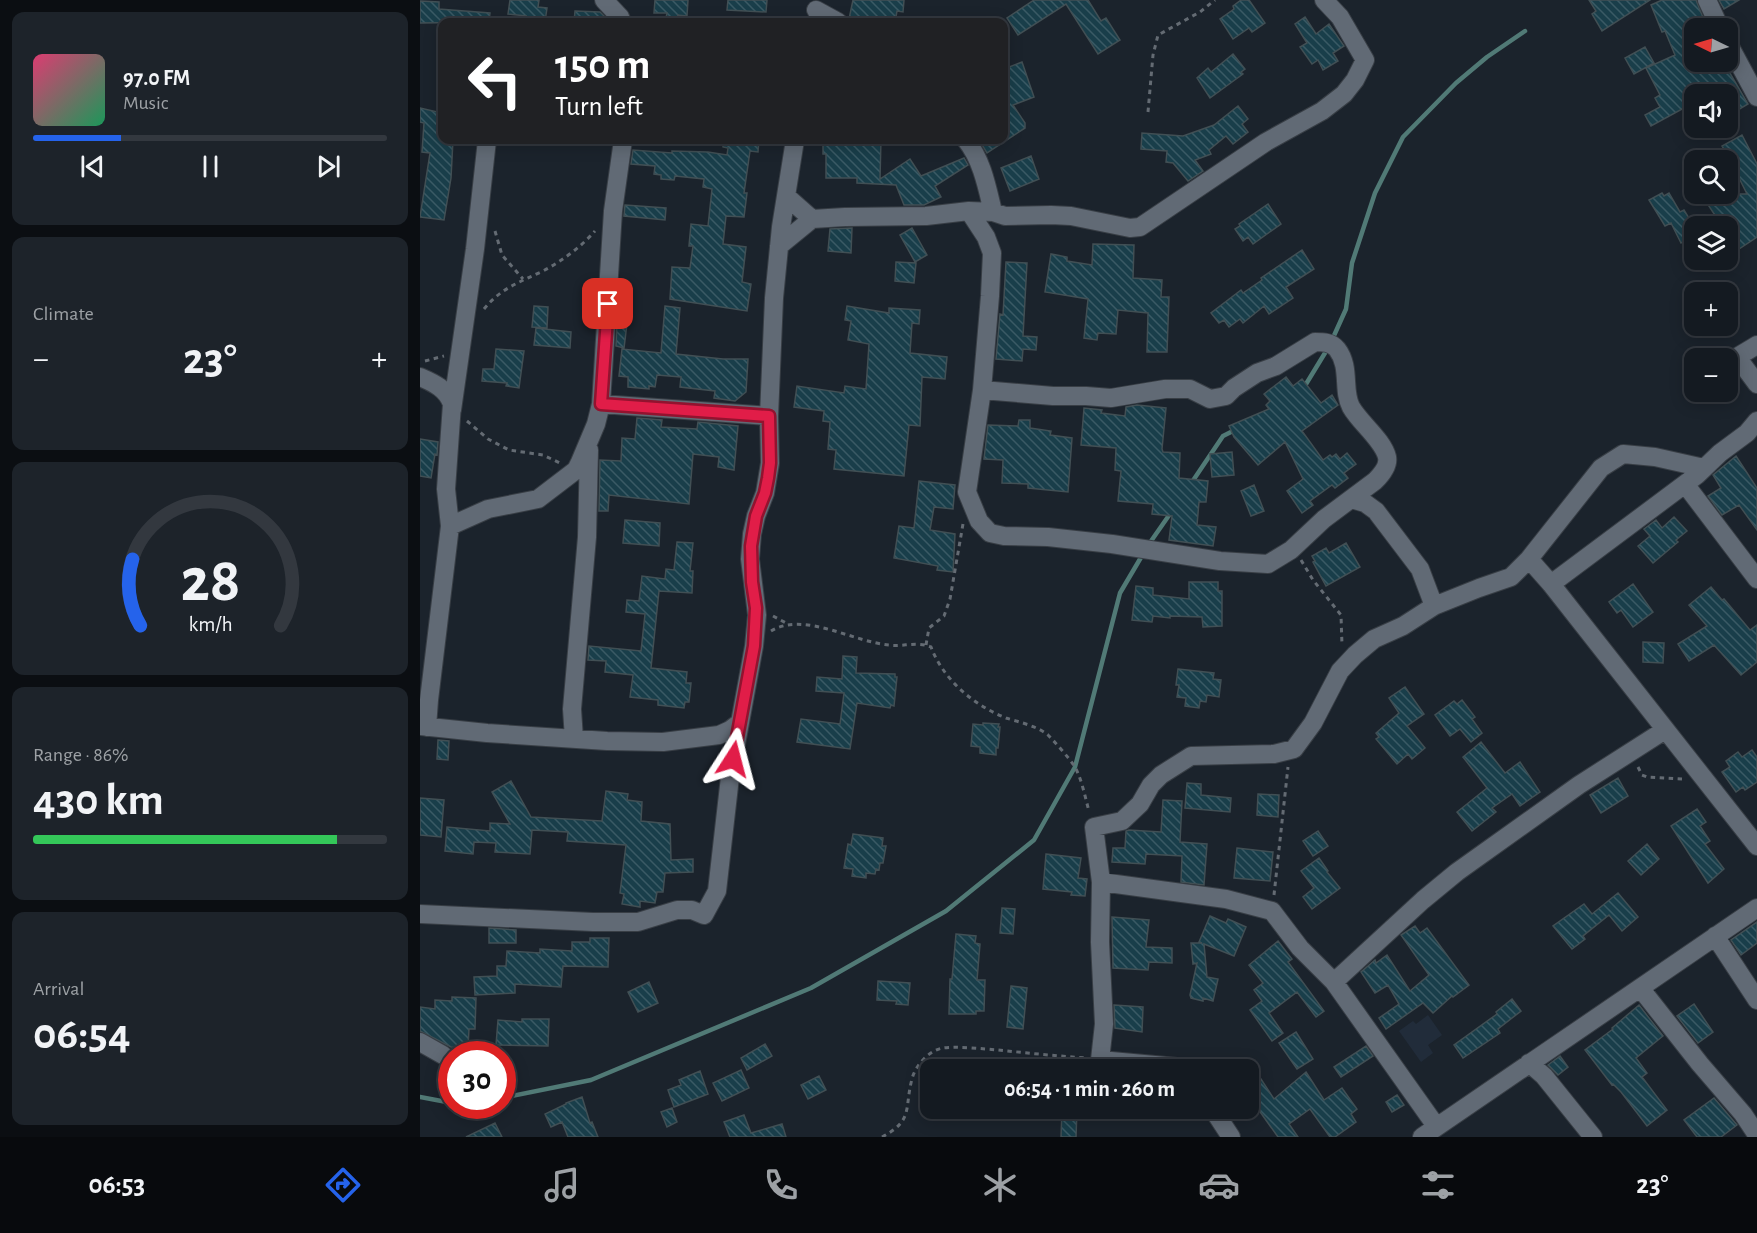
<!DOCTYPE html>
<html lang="en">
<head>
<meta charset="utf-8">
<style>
	:root { --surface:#141a21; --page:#1d232a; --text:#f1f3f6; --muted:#9da1a5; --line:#33383f; --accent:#2563eb }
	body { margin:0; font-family:"Alegreya Sans",sans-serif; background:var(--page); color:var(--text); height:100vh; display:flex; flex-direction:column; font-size:22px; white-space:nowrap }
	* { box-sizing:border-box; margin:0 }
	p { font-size:20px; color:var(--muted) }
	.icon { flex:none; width:33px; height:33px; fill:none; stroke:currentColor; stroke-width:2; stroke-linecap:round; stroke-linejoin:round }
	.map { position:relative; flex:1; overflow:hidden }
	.drawer { display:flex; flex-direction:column; gap:12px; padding:12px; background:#0b0e12; width:420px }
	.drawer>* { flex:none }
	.guide { position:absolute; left:18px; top:18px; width:570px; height:126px; border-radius:12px; box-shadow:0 3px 15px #0003,0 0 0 2px var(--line); background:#202124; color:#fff; overflow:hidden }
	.needle { width:39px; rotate:275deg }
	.buttons { position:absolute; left:1264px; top:18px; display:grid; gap:12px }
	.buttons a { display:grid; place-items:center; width:54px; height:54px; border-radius:12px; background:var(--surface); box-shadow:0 3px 15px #0003,0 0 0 2px var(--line); font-size:30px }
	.speed { position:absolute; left:18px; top:1041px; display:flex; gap:12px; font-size:30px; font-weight:700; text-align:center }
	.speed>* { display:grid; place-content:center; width:78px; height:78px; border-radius:50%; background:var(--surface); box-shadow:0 3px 15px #0003,0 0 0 2px var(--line); line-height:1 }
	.speed .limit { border:9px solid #d22; background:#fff; color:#111 }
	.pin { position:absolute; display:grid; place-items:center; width:51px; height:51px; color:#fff; margin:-26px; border-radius:12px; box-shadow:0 3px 9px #0006 }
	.me { position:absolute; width:66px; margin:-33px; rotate:9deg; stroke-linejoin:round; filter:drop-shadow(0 0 4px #0008) }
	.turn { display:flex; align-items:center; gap:21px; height:126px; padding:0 18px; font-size:27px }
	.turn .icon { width:78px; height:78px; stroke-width:2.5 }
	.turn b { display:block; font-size:42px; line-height:51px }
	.big { font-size:45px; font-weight:600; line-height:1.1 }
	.drawer .tile { flex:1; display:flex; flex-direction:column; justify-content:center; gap:9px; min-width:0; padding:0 21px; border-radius:12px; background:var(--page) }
	.drawer .dial { align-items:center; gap:0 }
	.dial svg { height:156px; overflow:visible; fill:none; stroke:var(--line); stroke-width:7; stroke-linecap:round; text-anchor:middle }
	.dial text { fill:var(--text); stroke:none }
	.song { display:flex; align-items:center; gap:18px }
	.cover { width:72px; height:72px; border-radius:9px; background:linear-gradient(135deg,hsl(340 70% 55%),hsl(150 70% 35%)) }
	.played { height:6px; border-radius:3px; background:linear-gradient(90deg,var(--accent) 25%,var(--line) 25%) }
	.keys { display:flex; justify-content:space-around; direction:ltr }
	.heat { display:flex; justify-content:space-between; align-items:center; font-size:33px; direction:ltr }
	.charge { height:9px; border-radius:4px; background:linear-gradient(90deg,#34c759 86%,var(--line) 0) }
	.trip { position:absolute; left:500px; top:1059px; width:339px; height:60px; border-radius:12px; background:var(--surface); box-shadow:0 3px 15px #0003,0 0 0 2px var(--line); font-weight:600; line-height:60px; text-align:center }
	.tab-bar { display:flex; height:96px; justify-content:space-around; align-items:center; background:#080a0d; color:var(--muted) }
	.tab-bar .icon { width:42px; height:42px }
	.tab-bar .on { color:var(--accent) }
	.tab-bar b { font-size:27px; color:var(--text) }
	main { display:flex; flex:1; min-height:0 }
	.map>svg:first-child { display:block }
	.built { fill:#212c3a }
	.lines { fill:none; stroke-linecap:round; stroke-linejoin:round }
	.stream { stroke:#517a76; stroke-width:4.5 }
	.building { fill:url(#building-back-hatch); stroke:#414f54; stroke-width:1.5 }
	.minor-casing { stroke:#383e45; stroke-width:20 }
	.path { stroke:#646b73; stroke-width:3; stroke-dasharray:4.5 4.5; stroke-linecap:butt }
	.minor { stroke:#616a75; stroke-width:18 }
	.route-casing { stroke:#92132f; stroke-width:15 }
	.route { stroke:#e11d48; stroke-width:10 }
</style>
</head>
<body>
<main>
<section class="drawer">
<div class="tile">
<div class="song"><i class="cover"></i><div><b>97.0 FM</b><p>Music</p></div></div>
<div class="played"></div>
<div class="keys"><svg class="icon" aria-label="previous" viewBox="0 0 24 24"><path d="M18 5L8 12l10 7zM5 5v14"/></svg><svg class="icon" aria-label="pause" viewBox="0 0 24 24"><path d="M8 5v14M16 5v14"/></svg><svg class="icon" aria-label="next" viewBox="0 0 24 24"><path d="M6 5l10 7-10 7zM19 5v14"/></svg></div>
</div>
<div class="tile"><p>Climate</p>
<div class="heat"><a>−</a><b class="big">23°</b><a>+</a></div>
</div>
<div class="tile dial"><svg viewBox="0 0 100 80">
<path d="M14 69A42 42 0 1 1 86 69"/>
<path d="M14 69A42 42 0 0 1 10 35" stroke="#2563eb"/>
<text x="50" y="56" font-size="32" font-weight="700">28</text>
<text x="50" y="72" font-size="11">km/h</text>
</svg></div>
<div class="tile"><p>Range · 86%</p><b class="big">430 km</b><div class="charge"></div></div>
<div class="tile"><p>Arrival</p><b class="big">06:54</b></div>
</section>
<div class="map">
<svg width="1337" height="1137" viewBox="0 0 1337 1137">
	<defs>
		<pattern id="building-back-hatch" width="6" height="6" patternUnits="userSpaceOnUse" patternTransform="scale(1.5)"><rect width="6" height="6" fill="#193e4a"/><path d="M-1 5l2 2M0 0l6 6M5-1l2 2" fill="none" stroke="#3a5a65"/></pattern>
	</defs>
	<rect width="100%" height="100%" fill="#1b232c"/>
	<path class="built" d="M1008,1015l14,20 -14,10 5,8 -12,9 -22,-31 14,-10 3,3z"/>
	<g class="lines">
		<path class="stream" d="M912,340l14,-31 6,-46 23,-70 28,-56 53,-54 31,-26 38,-26
			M883,389l25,-41
			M770,485l33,-49 12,-6
			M729,544l23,-33
			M0,1097l32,6
			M82,1098l89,-18 220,-92 135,-77 88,-71 41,-73 45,-174 23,-39"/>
	</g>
	<path class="building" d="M90,0h29l-1,7 9,1 -2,14 -20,-1 1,-5 -18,-2z
		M235,0h33l-1,16 -9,-1v4l-12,-1 1,-5h-13z
		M308,0h39l-1,12 -39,-2z
		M433,0h51l-1,12 -6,-1 -2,11h-31l-15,-3z
		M614,0h54l13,21 5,-3 14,22 -22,14 -32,-50 -48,31 -11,-17z
		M821,0h8l16,23 -13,9 -3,-4 -16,11 -13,-20 14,-10 -1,-3z
		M1169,0h61l-48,31 -10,-17 4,-3z
		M1242,0h34l8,20 -9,4v38h14l4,9 5,-2 1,3 8,-4 21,36 -20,12v-22h-33v8l-44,24 -6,-11 15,-8 -5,-9 5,-3 -14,-27 29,-13 -10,-24 -3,1 -11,-27z
		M1299,0h20l-15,9z
		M0,1l19,1v7l51,4 -1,9 -69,1z
		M155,11l25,1 10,10h-36z
		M885,17l11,17 13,-10 15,22 -11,7 5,8 -15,9 -5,-10 -6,4 -12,-17 7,-4 -12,-19z
		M1225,47l9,16 -20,11 -9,-16z
		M813,54l12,15 -4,3 2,2 -33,24 -13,-20 11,-10 3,4z
		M602,62l12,35 -21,8 12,18v5l-38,25 -8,-13h25v-71z
		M818,106l10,13 -6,5 6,8 -15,12 -7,-8 -17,14 2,4 -16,6 8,11 -15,10 -15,-18 -7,-1 1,-11 -26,-2 1,-16 41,3 31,-11z
		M0,108l22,5 -4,16h4v11h11l-2,38 -7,42 -24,-3 10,-64 -8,-1 2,-29 -4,-1z
		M1322,135l15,29v73l-21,14 -7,-11 1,-1 -2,-3v-10h-6l-21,-32h46l-17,-34h-23l18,-9 -3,-5z
		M303,140h36l-1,12 -8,-1 -6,42h3l-3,24 -18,-1 -3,28 23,3 -4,35 9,2 -4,27 -77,-12 2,-32 18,1 3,-22h-4l2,-22 17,2 4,-37 -9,-2 1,-8 -29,-3 -1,4 -13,-1v-4l-7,-1 1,-8 -24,-2 2,-14 39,3v-2l36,1 19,3 1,-7 -5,-1z
		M403,140h58l-1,39 30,-20 11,17 43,-18 4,7 -33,21 6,11 -17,8h-20l-8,-20 -39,-2v-5h-31v-24h-3z
		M611,156l8,23 -29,12 -9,-23z
		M1242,193l2,3 5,-3 11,19 4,-2 11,18v7l-14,8 -10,-20 -6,3 -16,-26z
		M848,204l13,20 -28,20 -5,-7 -5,4 -8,-12 5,-3 -1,-2z
		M205,205l41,3 -1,12 -41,-4z
		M432,228l-1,25 -23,-2 2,-22z
		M492,228l15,27 -12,7 -15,-27z
		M673,244l41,1 -1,33 29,2 -1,17h8l-2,55h-20l1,-39 -30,-3 -2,24 -18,-1 -1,7 -13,-2 4,-39 -43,-7 6,-38 16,3v4l25,4z
		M882,250l12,19 -28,18 7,11 -24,16 -5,-8 -21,17 -3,-4 -11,8 -5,-7 -5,3 -8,-10 30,-23 2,3 19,-13 -1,-2z
		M476,262l20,1 -2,20 -19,-2z
		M586,262l21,1 -4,73 14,1 -1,13 -13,-1 -1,12 -26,-2 4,-45 3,1z
		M114,306l14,1 -1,21 -15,-1z
		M245,306l15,2 -4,46 47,5h25l-2,33 -11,9 -21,-3 1,-7 -35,-4 1,-10 -24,-2 -2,12 -6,-1v3l-21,-2v-10l-9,-1 3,-27 39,4z
		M427,306l42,7v-5l31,2 -1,14 -7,-1 -2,30 37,4 -2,22 -23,-2 -2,49 -11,-1 -5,51 -70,-7 2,-19 -8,-1 2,-27 -7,-1 1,-10 -30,-4 3,-21 47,7 1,-7 21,3 3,-45 -21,-4 3,-19 -6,-1z
		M197,323l10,1 -3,24 -8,-2z
		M116,328l35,4 -1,16 -36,-3z
		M76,349l28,2 -5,37 -13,-2 1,-3 -25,-2 1,-12h11z
		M866,377l7,9 9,-7 19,24 11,-8 6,10 -36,26 21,29 7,-5 2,2 4,-3 4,5 7,-6 9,11 -12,9 4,5 -13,10 -3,-3 -22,16 3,4 -11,8 -15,-22 16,-12 -18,-37 -27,23 -24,-28 -5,-11 40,-17 -3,-4 4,-4 -6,-7z
		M717,405l29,3 -4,41 1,3 17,1 -1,25 29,3 -2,21h-7l-2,23 19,2 -3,19 -44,-6 3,-24 -20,-2 1,-10 -35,-3 3,-30 -6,-1 1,-22 -35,-3 3,-37 18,2 -1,3 24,3 1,-9z
		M217,418l25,2 -1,7 36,2 1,-7 40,4 -4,44 -16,-3 1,-10 -26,-3 -4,50 -80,-9 -1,16h-9l1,-51 21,1 1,-23 13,1z
		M599,420h11v8l21,3 -1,4 22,3 -4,54 -40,-4v-4l-26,-1 1,-23 -19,-1 4,-34 30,1z
		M0,439l18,3 -1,13 -2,-1 -4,24 -11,-2z
		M812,452l2,23 -22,2 -2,-23z
		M1316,456l21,32v42l-18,-25 -17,10 -14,-19 13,-8 -8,-13z
		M499,481l36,4 -2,24 -19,-2 -4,23 25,4 -2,38 -16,-2 1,-4 -44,-8 5,-32 15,2z
		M834,485l10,26 -13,5 -10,-25z
		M1254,517l13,14 -11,9 2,2 -25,21 -15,-17 12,-10 -6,-7 12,-9 6,8z
		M205,520l35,3 -1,23 -36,-3z
		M257,542l16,1 -3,28h3l-1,22 -33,-2 -8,77 36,4 -1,11h5l-2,19h-4l-1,6 -26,-3v-5l-28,-3 3,-22 -28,-3 1,-11 -18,-1 1,-14 52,5 4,-37 -19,-2 1,-12 12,1 3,-25 23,3 1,-10 8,1z
		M926,543l14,24 -34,19 -13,-24 2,-1 -3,-5 14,-8 3,5z
		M769,582h29v9h4v35l-19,1 -1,-10 -32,-1v2l-17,-2 -1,6 -20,-2 4,-34 17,2v7l36,4z
		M1213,584l20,28 -20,15 -12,-17 -4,3 -8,-11z
		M1291,587l11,13 2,-1 26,31 7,-5v37l-16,13 -27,-30 -25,16 -11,-17 29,-18 -18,-21z
		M1223,642l21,1 -1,20 -20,-1z
		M423,656l14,1 -1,16 39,1v3h2l-3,29 -3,-1 -1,3 -33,-5 -7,46 -53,-7 4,-23 39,5 4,-31 -28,-2 1,-14 25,2z
		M758,669l36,4 -1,6 8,1 -2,17 -12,-2 -1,7 -6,-1 -1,7 -14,-2 1,-8 -9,-1 2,-12h-3z
		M985,687l19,27 -17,12 18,22 -13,11 -4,-5 -11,10 -21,-25 3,-2 -3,-4 23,-20 -10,-15z
		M1042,700l13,17 -3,2 10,14 -11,9 -11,-13 -10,7 -15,-21 19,-14 3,3z
		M563,723l16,1 -1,3h2l-2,21h-2v7l-16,-2v-6l-9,-1 2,-22 10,1z
		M18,740l11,1 -1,19 -11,-1z
		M1061,742l24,31 15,-11 20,30 -20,14 -8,-12 -20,14 4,4 -24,19 -15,-19 30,-24 -24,-31z
		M1332,750l5,7v25l-12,8 -2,-3 -7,5 -14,-20 8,-5 -4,-6 12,-9 4,5z
		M1198,778l10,18 -27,17 -11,-18z
		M91,781l20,36 71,4 4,-30 22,3 -1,6 15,2 -1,19 29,3 1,36 22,-1v13l-28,1 -2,19h-6l-2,11 -15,-2v6l-18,-3 2,-10 -4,-1 6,-48 -59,-4 1,-9 -36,-2 -2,24 -35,-2 1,-9 -22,-1 -1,12 -28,-3 2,-24 43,4v-8l20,1 -18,-32z
		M767,783l14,1v11l30,3 -1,14 -45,-4z
		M838,794l21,1 -1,22 -21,-2z
		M0,798l24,2 -3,37 -21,-2z
		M743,800l19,1 -2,41 27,2 -3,41 -23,-3 1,-26 -36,-2 -1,10 -33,-2 1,-14h12l1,-17 3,-1 32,2z
		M1277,809l9,13 -6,4 10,15 -5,3 19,25 -16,14 -37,-57z
		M898,831l10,15 -15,10 -10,-15z
		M433,834l30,4 -1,8h4l-3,17h-3l-1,7 -3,-1 -1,5 -9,-1v5l-14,-2 1,-7 -9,-1 4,-24 3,1z
		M1227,844l12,15 -18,16 -13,-14z
		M817,848l36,4 -3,29 -36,-3z
		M626,854l35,4 -3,20 9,1 -2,17 -14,-1 1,-3 -29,-3z
		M899,858l9,13 -1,1 13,16 -28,21 -9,-12 11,-9 -13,-17z
		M1198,893l20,24 -16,14 -13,-16 -26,21 2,3 -13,10 -19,-23 31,-22 8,10z
		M582,908l13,1 -2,25 -13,-1z
		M790,916l16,7 2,-4 18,8 -12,29 -30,-12 3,33 11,2 -5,22 -10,-3v3l-12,-3 -1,-3 7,-32 -4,1 -2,-21h11l-3,-1z
		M692,917l37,3 -3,27 26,1v15l-23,-1 -1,8 -35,-2z
		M1337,922v21l-16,12 -10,-15z
		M995,926l5,7 7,-5 42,57 -16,12 -1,-1 -19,17 -10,-10 -37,26 -7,-11 20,-14 -11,-19 -13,8 -14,-21 14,-12 1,3 11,-8 23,36 19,-16 -28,-40z
		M69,928l27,2v13h-27z
		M536,934l20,2 -1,7 5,1 -3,36h8l-1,31h-8v3h-27l1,-35h2z
		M170,938h19l-1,29 -45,-1 -2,21 -46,-3v9l-40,2 -1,-18 23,-1v-10h9l1,-15 33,2v-4l32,2v-9h18z
		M858,941l14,18 -4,3 36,49 -8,6 -19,-25 -28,21 14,20 -11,8 -22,-31 12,-9 -8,-11 9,-7 -14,-18z
		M458,981l32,2 -2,22 -12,-1 1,-3 -20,-1z
		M229,982l9,21 -20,9 -10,-20z
		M591,986l16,2 -4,41 -16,-2z
		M32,997l24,1 -1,31h-6l-1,19 -17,-1 -31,-16v-24l15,2v-9l17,1z
		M1092,999l9,12 -23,18 2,4 -37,25 -9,-13 43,-31 -1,-2z
		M1274,1004l19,28 -15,11 -21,-27z
		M694,1005l29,2 -1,25 -27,-4z
		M1219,1005l24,31 -27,22 11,15 -5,4 25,33 -20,16 -26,-34 -8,-8 -1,1 -27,-35 28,-21 -1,-1z
		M102,1019h27l-1,27 -52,-1 2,-25 24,2z
		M876,1032l17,27 -16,10 -18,-26z
		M345,1044l7,12 -25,14 -6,-12z
		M946,1046l7,10 -32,21 -7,-10z
		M1140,1056l8,11 -10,8 -10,-10z
		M321,1070l8,18 -27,13 -9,-18z
		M280,1071l8,23 -34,13 -6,-17 13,-5 -2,-5z
		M886,1072l18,28 18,-12 15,21 -6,5 5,8 -21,15h-5l-20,-28 -21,15 9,13h-20l-30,-42v-8l13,-8 13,20z
		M399,1076l7,14 -18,9 -7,-14z
		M977,1095l7,10 -12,7 -6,-10z
		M162,1097l8,26 2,-1 6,15h-30l-6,-15 -11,5 -6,-13 21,-10v-1z
		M1294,1098l23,27 -16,12h-24l-13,-17z
		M252,1108l5,14 -10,5 -6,-15z
		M642,1110h15l-1,27h-15z
		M324,1115l7,18 31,-9 4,13h-56l-6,-15z
		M75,1123l7,14h-36z"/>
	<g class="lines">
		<g class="minor-casing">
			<path id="minor" d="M184,0l16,17 2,5
				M1287,0l13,28
				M396,10l22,12
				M1308,43l29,54
				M546,140c16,20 21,47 27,72
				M366,196l26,23 33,-2 81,-1 43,-5 24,1 12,4 46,-1 20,1 59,12 10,-1 126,-85 56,-31 22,-17 11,-14 10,-20 -25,-43 -16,-17
				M549,211l17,26 6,16 -2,43 -8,94 -15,102 12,29 11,12 14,3 44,1 64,7 108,17 48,3 23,-14 33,-31 51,-38c6,-6 14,-15 12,-24 -4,-17 -27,-34 -36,-50 -9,-17 0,-40 -14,-58 -6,-7 -14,-7 -22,-7l-39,24 -19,7 -23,15 -8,8 -16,3 -20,-10h-25l-54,9 -25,-2h-33l-71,-6
				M359,246l33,-27
				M1337,345l-20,12 20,27
				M0,377c14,6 27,12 32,27l-6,85 4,37
				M181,404l168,12
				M32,410l23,-161 12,-109
				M1265,484l72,95
				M931,499l14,4 11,8 44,58 14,37
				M1109,559l22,25 206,262
				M1131,584l146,-109 23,-22 27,-20 10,-12
				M0,726l67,7 120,8 56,1 56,-7 11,-5 9,-7
				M7,727l2,-27 21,-174 38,-17 50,-10 38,-29 4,-8 16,-38 5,-20 12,-193 10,-71
				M154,739l-2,-30 15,-172 2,-87
				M681,882l125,17 46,12 28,37 34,34 102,144
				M0,914l173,8h45l39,-12h15l12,5 13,-24 13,-114 24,-131 3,-31 -7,-56 2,-25 4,-18 9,-23 5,-30 -1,-47 5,-118 7,-71 14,-87
				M1295,936l42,64
				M914,982l89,-82 34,-28 122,-87 86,-55
				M1221,989l59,75 43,50 14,21
				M0,1042l23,13
				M1109,1063l15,13 49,61
				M762,1070l-5,-3 -77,-7 4,-36 -4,-82 1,-60 -7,-55 28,-6 18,-17 11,-19 10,-10 30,-19 83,-2 20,-5 19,-26 27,-52 15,-16 19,-16 29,-13 31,-20 45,-18 32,-11 18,-18 72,-91 22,-14 32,3 49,11
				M792,1108l19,29
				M1002,1137l335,-229"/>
		</g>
		<path class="path" d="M728,112l5,-57 5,-20 42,-23 15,-12
			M75,231l7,24 21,24
			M64,309c17,-21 36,-27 59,-38 19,-10 38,-24 52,-40
			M5,361l19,-5
			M47,421l21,18 21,11 34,5 17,8
			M881,560l12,20 28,35 1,30
			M353,616l13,7
			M351,631c33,-20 82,11 118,14 14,2 28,-4 42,2 12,32 42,58 75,71 13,4 31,8 42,17 7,7 22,24 27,32 7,13 10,30 14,44
			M506,645l3,-17 15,-12 6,-17 13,-75
			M1218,767l4,8 5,2 35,2
			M854,895l14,-128
			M462,1137c32,-17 22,-28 30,-58 3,-13 17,-29 31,-31 13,-2 41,1 55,2 29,3 59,6 88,8"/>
		<use href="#minor" class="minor"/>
	</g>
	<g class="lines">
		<g class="route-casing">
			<path id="route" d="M188,304l-7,100 168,12 1,47 -2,15 -3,15 -9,23 -5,30 1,36 4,26 -2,38 -21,113"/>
		</g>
		<use href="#route" class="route"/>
	</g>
</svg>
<div class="buttons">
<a><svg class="needle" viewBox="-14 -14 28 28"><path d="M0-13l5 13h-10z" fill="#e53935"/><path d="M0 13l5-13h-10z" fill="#9da1a5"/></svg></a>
<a><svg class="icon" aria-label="sound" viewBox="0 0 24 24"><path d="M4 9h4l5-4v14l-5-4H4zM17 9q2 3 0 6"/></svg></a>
<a><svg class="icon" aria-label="search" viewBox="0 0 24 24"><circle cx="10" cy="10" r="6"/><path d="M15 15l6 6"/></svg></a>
<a><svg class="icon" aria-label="layers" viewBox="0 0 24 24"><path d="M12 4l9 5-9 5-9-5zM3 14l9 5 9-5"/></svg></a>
<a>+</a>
<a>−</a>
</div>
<div class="speed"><div class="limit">30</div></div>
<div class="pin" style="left:188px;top:304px;background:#d93025"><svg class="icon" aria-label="arrive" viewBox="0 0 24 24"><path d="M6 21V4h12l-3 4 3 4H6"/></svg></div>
<svg class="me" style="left:313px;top:759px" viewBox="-20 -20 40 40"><path d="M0-17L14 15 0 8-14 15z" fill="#e11d48" stroke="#fff" stroke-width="4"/></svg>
<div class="trip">06:54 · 1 min · 260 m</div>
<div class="guide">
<div class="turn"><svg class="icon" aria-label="left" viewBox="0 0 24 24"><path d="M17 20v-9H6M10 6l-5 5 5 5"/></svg><div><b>150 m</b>Turn left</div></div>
</div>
</div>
</main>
<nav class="tab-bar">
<b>06:53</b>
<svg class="icon on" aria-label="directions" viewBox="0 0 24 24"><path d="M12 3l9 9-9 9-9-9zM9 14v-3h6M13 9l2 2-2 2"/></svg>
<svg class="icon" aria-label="music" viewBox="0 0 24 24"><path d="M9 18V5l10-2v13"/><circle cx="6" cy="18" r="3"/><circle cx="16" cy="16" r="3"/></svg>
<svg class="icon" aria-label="phone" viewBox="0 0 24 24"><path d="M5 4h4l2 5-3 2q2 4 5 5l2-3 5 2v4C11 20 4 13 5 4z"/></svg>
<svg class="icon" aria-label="climate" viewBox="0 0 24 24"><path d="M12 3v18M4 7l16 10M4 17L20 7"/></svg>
<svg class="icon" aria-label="car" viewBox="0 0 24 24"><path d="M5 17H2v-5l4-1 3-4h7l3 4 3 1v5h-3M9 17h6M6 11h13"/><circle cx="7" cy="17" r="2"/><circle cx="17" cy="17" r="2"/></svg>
<svg class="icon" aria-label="filters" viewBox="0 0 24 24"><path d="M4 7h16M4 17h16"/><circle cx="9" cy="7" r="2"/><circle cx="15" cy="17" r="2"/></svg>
<b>23°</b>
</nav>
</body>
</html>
